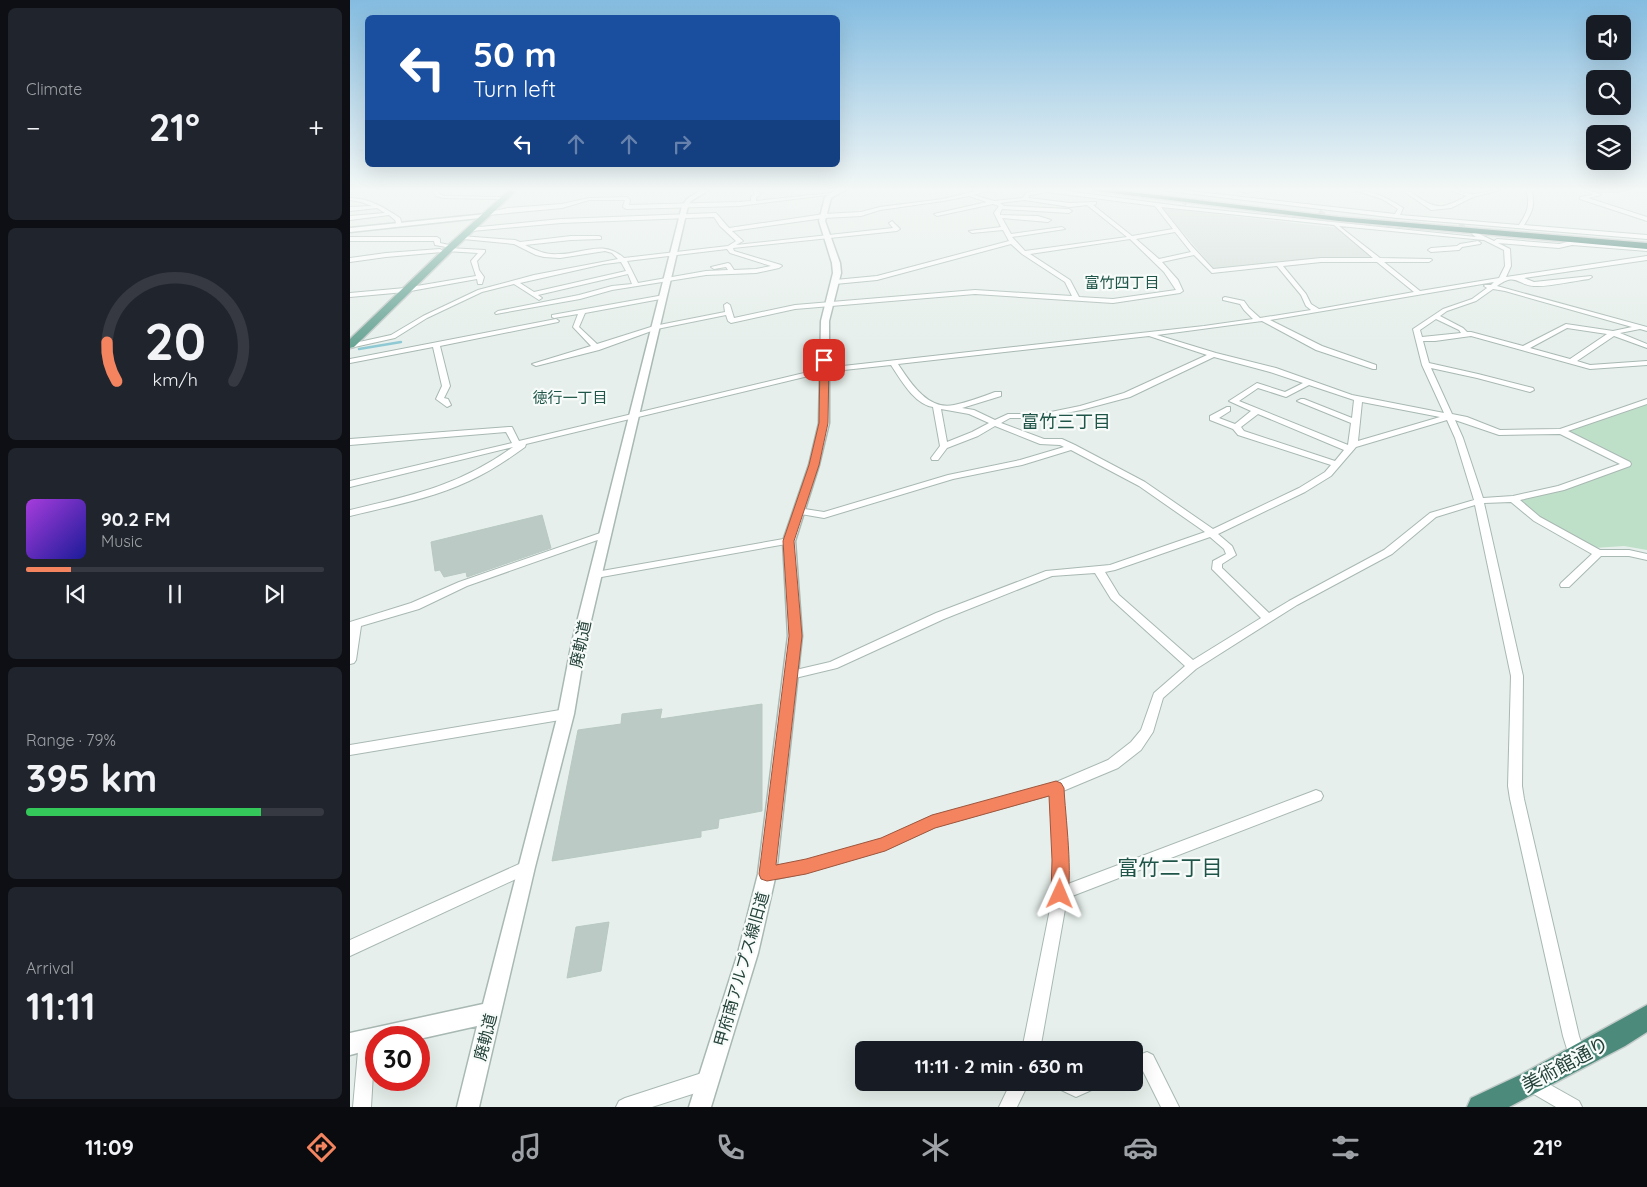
<!DOCTYPE html>
<html lang="en">
<head>
<meta charset="utf-8">
<style>
	:root { --surface:#171b24; --page:#20242c; --text:#f1f3f6; --muted:#9ea1a6; --line:#363941; --accent:#f4845f }
	body { margin:0; font-family:Quicksand,"Noto Sans JP",sans-serif; background:var(--page); color:var(--text); height:100vh; display:flex; flex-direction:column; font-size:19px; white-space:nowrap }
	* { box-sizing:border-box; margin:0 }
	p { font-size:16px; color:var(--muted) }
	.icon { flex:none; width:28px; height:28px; fill:none; stroke:currentColor; stroke-width:2; stroke-linecap:round; stroke-linejoin:round }
	.map { position:relative; flex:1; overflow:hidden }
	.sheet { display:flex; flex-direction:column; gap:8px; padding:8px; background:#0d0f14; width:350px }
	.sheet>* { flex:none }
	.hud { position:absolute; left:15px; top:15px; width:475px; height:152px; border-radius:8px; box-shadow:0 5px 20px #0002; background:#1a4fa0; color:#fff; overflow:hidden }
	.tools { position:absolute; left:1236px; top:15px; display:grid; gap:10px }
	.tools a { display:grid; place-items:center; width:45px; height:45px; border-radius:8px; background:var(--surface); box-shadow:0 5px 20px #0002; font-size:25px }
	.speed { position:absolute; left:15px; top:1026px; display:flex; gap:10px; font-size:25px; font-weight:700; text-align:center }
	.speed>* { display:grid; place-content:center; width:65px; height:65px; border-radius:50%; background:var(--surface); box-shadow:0 5px 20px #0002; line-height:1 }
	.speed .limit { border:8px solid #d22; background:#fff; color:#111 }
	.pin { position:absolute; display:grid; place-items:center; width:42px; height:42px; color:#fff; margin:-21px; border-radius:10px; box-shadow:0 2px 8px #0006 }
	.me { position:absolute; width:55px; margin:-28px; rotate:1deg; stroke-linejoin:round; filter:drop-shadow(0 0 4px #0008) }
	.turn { display:flex; align-items:center; gap:18px; height:105px; padding:0 25px; font-size:22px }
	.turn .icon { width:65px; height:65px; stroke-width:2.5 }
	.turn b { display:block; font-size:35px; line-height:42px }
	.lanes { display:flex; align-items:center; height:48px; padding:0 25px; background:#0003; justify-content:center; gap:25px; direction:ltr }
	.lanes .off { opacity:.35 }
	.big { font-size:38px; font-weight:700; line-height:1.1 }
	.sheet .tile { flex:1; display:flex; flex-direction:column; justify-content:center; gap:8px; min-width:0; padding:0 18px; border-radius:8px; background:var(--page) }
	.sheet .dial { align-items:center; gap:0 }
	.dial svg { height:130px; overflow:visible; fill:none; stroke:var(--line); stroke-width:7; stroke-linecap:round; text-anchor:middle }
	.dial text { fill:var(--text); stroke:none }
	.song { display:flex; align-items:center; gap:15px }
	.cover { width:60px; height:60px; border-radius:8px; background:linear-gradient(135deg,hsl(280 70% 55%),hsl(240 70% 35%)) }
	.played { height:5px; border-radius:2px; background:linear-gradient(90deg,var(--accent) 15%,var(--line) 15%) }
	.keys { display:flex; justify-content:space-around; direction:ltr }
	.heat { display:flex; justify-content:space-between; align-items:center; font-size:28px; direction:ltr }
	.charge { height:8px; border-radius:4px; background:linear-gradient(90deg,#34c759 79%,var(--line) 0) }
	.trip { position:absolute; left:505px; top:1041px; width:288px; height:50px; border-radius:8px; background:var(--surface); box-shadow:0 5px 20px #0002; font-weight:700; line-height:50px; text-align:center }
	.menu { display:flex; height:80px; justify-content:space-around; align-items:center; background:#090b0e; color:var(--muted) }
	.menu .icon { width:35px; height:35px }
	.menu .active { color:var(--accent) }
	.menu b { font-size:22px; color:var(--text) }
	main { display:flex; flex:1; min-height:0 }
	.map>svg:first-child { display:block }
	.built { fill:#d4dfda }
	.green { fill:#bfe0c8 }
	.lines { fill:none; stroke-linecap:round; stroke-linejoin:round }
	.stream { stroke:#8ec9d4; stroke-width:2.5 }
	.building { fill:#bbcac4; stroke:#b8c9c2 }
	.minor-tunnel { stroke:#bfccc8; stroke-width:5.5; stroke-dasharray:5.5 2.5; stroke-linecap:butt }
	.minor-casing { stroke:#a8b8b2; stroke-width:2 }
	.tertiary-casing { stroke:#a8b8b2; stroke-width:3 }
	.primary-casing { stroke:#c2cac8; stroke-width:3 }
	.trunk-casing { stroke:#c2cac8; stroke-width:3 }
	.motorway-casing { stroke:#c2cac8; stroke-width:3 }
	.minor { fill:#fff; fill-rule:evenodd }
	.tertiary { fill:#fff; fill-rule:evenodd }
	.primary { fill:#6aa596; fill-rule:evenodd }
	.trunk { fill:#4c8a7c; fill-rule:evenodd }
	.motorway { fill:#2f6f62; fill-rule:evenodd }
	.route { fill:#f4845f; stroke:#9f563e }
	.labels { text-anchor:middle; stroke-width:4.5; stroke-linejoin:round; paint-order:stroke }
	.far-neighbourhood-label { font-size:15px; fill:#1f5548; stroke:#f7fbf9 }
	.street-label { font-size:16px; fill:#24423a; stroke:#f7fbf9 }
	.neighbourhood-label { font-size:18px; fill:#1f5548; stroke:#f7fbf9 }
	.near-street-label { font-size:19px; fill:#24423a; stroke:#f7fbf9 }
	.near-neighbourhood-label { font-size:21px; fill:#1f5548; stroke:#f7fbf9 }
</style>
</head>
<body>
<main>
<section class="sheet">
<div class="tile"><p>Climate</p>
<div class="heat"><a>−</a><b class="big">21°</b><a>+</a></div>
</div>
<div class="tile dial"><svg viewBox="0 0 100 80">
<path d="M14 69A42 42 0 1 1 86 69"/>
<path d="M14 69A42 42 0 0 1 8 45" stroke="#f4845f"/>
<text x="50" y="56" font-size="32" font-weight="700">20</text>
<text x="50" y="72" font-size="11">km/h</text>
</svg></div>
<div class="tile">
<div class="song"><i class="cover"></i><div><b>90.2 FM</b><p>Music</p></div></div>
<div class="played"></div>
<div class="keys"><svg class="icon" aria-label="previous" viewBox="0 0 24 24"><path d="M18 5L8 12l10 7zM5 5v14"/></svg><svg class="icon" aria-label="pause" viewBox="0 0 24 24"><path d="M8 5v14M16 5v14"/></svg><svg class="icon" aria-label="next" viewBox="0 0 24 24"><path d="M6 5l10 7-10 7zM19 5v14"/></svg></div>
</div>
<div class="tile"><p>Range · 79%</p><b class="big">395 km</b><div class="charge"></div></div>
<div class="tile"><p>Arrival</p><b class="big">11:11</b></div>
</section>
<div class="map">
<svg width="1297" height="1107" viewBox="0 0 1297 1107">
	<rect width="100%" height="100%" fill="#e6efeb"/>
	<path class="built" d="M812,208l176,20 39,33 -88,-1v3l-74,7z"/>
	<path class="green" d="M1297,404v146l-23,-4 -30,2 -54,-30 -22,-19 112,-34 -63,-33z"/>
	<g class="lines">
		<path class="stream" d="M9,349l42,-7"/>
	</g>
	<path class="building" d="M192,515l9,33 -84,29 -1,-5 -22,5 -4,-7 -5,1 -4,-29z
		M412,704v107l-43,8 -1,9 -17,3v6l-149,24 26,-131 43,-6 1,-10 40,-5 -2,10z
		M259,922l-8,49 -34,7 9,-51z"/>
	<g class="lines">
		<path class="minor-tunnel" d="M833,204l5,-6
			M969,212l11,8
			M1109,225l16,9"/>
		<g class="minor-casing">
			<path id="minor" d="M82,190h5l3,4 4,2 56,1 2,1 -2,1 -56,-1 -8,-2z
				M403,190h5l2,5 -4,3v3l76,-8 2,1 -95,12 -113,3 -3,-2 2,-7h-36l-27,8 -74,7 -3,-2 23,-5 54,-4 27,-6 38,-1 3,3 -1,5 110,-3 12,-1v-4l4,-3z
				M630,190h11l-18,5 21,6 29,-3 3,-5 14,-3h18l129,17 289,30 -4,-3 3,-2 19,9 3,-2 62,5 13,-3 75,6v4l-75,-6 -13,3 -61,-5 12,6 1,17 -5,11 141,-21v4l-123,18 10,4 57,-6 1,1 -3,2c-16,2 -40,8 -55,7 -17,-1 -18,-14 -37,0l150,41v4l-7,-2 -20,4 27,11v4l-33,-12 -37,25 13,4 57,-4v4l-57,4 -119,-33 -36,5h-12l6,22 49,11 55,14 1,2 -4,2 -53,-14 -46,-10 21,46 15,3 33,13 60,-1 87,-30v5l-79,27 62,31 1,2 -1,2 -66,24 -44,10 20,17 60,33h29l18,4v6l-18,-4h-28l-32,31h-8l-1,-2 1,-2 31,-29 -58,-33 -23,-19 -27,1 39,173 -1,110 2,13 55,237 7,20 -3,6 -6,3 -6,-3 -8,-26 -53,-237 -2,-13 3,-110 -36,-171 -39,12 -44,37 -95,51 -101,64 -33,29 -10,34 -12,18 -23,18 -55,23 5,69v24l243,-92 5,-2 5,2 2,4 -2,4 -254,98 -27,152h-18l31,-156 1,-34 -4,-65 -115,32 -50,23 -79,23 -39,8 -5,-2 -2,-5 2,-5 5,-2 39,-6 76,-22 50,-23 122,-33 54,-23 23,-18 10,-12 13,-37 31,-27 -74,-67 -16,-26 -43,3 -108,43 -107,49 -46,11 -4,-1 -2,-3 2,-3 43,-10 106,-49 110,-42 64,-6 95,-33 -66,-46 -68,-36 -49,15 -69,14 -129,39 -29,-5 -2,-2 5,-3 26,4 124,-37 72,-15 44,-13 -4,-2 -20,-1 -45,-18 -17,10 -31,12 -9,12h-6l-1,-2 9,-12 -7,-39c-19,-3 -32,-27 -42,-42l-66,7 -299,72 -1,3c-18,13 -36,25 -56,34 -38,18 -79,25 -119,35v-6c64,-15 108,-24 163,-63l-163,40v-6l162,-38 -6,-11 -156,13v-6l159,-12h3l7,14 306,-73 379,-42 49,-7 -9,-9 -4,-6 -17,-4v-2l2,-1 19,4 5,7 11,10 51,-8 -5,-4 -5,-11 -24,-29 -65,7 -18,-18 -32,7 16,18 5,11 -3,2 -67,10 -138,-9 -180,15 -64,14 -3,-2 -2,-6 -69,14 -58,21 -63,16 -4,-2 59,-18 -18,-19 5,-13 -24,4 -2,-1v-2l112,-20 2,1v2l-81,15 -6,14 18,17 57,-18 71,-14 -1,-7 3,-2 3,2 4,13 61,-13 180,-15 97,6 -7,-14 -43,-28 -11,-10 -134,36 -42,4 -3,-2 3,-2 42,-4 132,-35 -6,-11 -31,3 -3,-2 32,-4 -7,-14 5,-7 -6,-2 -56,12 -3,-2 53,-12 -18,-6 -26,5 -63,9 -19,6 -37,2 -92,13 11,10 -7,4 157,-17 -4,-5 3,-2 8,8 -3,2 -164,17 1,3 47,14 1,1 -3,2 -23,5 -50,2 -94,15 -32,9 -84,15 -1,-1 3,-2 81,-16 33,-9 20,-2 -4,-10 -90,21 4,3 -3,2 -25,-16 -32,8 -55,26 -32,20 -45,10v-4l41,-9 32,-19 55,-26 56,-15 84,-16 -6,-6 -7,-2 -45,7 -16,-1 -8,-2 -22,-11 -51,-5 -2,-1v-2l54,4 5,2 51,-6h28l2,1v2l-30,1 -46,5c12,6 21,10 34,9 24,0 44,-15 65,4l104,-12 8,-5 -16,-15 -6,-9 -153,6 -89,8 -2,-1v-2l91,-9 155,-6 13,15 95,-14 37,-2 19,-5 63,-8zM697,192l108,14 18,23 -41,7 -39,-31 3,-1v-2l-26,1 -42,-5 2,-3zM675,200l45,7 17,-2 40,32 -102,14 -13,-14 53,-8 -3,-2 -51,7 -9,-16 46,4 3,-2 -13,-4 -38,-1v-2l2,-4 67,4 3,-2 -3,-2 -65,-3 -4,-3zM811,207l173,18 39,33h-52l-108,11 -22,-24zM989,226l145,14 20,10 1,16 -6,12 -79,13 -36,-29h45l3,-2 -1,-1 -51,-1zM825,232l16,20 -32,7 -23,-20zM780,239l34,33 12,18 -63,9 -34,-2 -9,-17 -40,-26zM377,249l3,4 41,13 -15,3 -22,1 -4,-6 -2,-1 -17,4 3,2 12,-2 2,3 -22,1 -68,12 -11,-22zM271,262l5,9 -92,21 -14,-9 84,-19zM971,262h56l37,30 -95,17 -8,-5 -5,-10 -23,-28zM1144,282l-3,3h-6l-1,1 3,2 -15,11 -29,10 -30,20 9,36 22,48 -92,-18 -76,-27 -60,-15 -59,-18 105,-14 54,29 57,19h3v-4l-54,-19 -52,-26zM1143,289l12,2 127,36 -19,4 -47,-7 -43,22 -52,-14h-4l-4,-4 -23,-12 7,-5 29,-10zM1086,319l23,11 2,3 -39,4 -2,-7zM1217,328l40,6 -37,25 -40,-11zM799,336l58,19 -83,38 -44,13 -39,8h-33l-13,6 -21,-10 -12,-2 39,-12v-4h-6c-13,5 -27,10 -41,13 -26,6 -44,-23 -56,-41zM864,357l56,15 33,11 -18,9 -28,-9 -28,18 22,10 -16,13 -16,-6 11,-7v-4h-3l-17,9v4l23,9 5,6 93,30 -6,7 -26,16 -86,41 -68,-47 -70,-37 -13,-6h-18l-43,-16 9,-5h31l40,-8 49,-13zM959,385l45,15 -2,18 -48,-19h-3l-4,2 54,22 -3,22 -109,-44 19,-13 28,9zM1012,402l78,15 -82,24zM591,409l28,5 20,9 -17,9 -25,10zM908,414l86,36 -9,11 -91,-30 -3,-4zM1097,420l8,18 19,62 -44,13 -46,37 -95,51 -20,12 -47,-45v-4l14,-9 -4,-9 -14,-12 87,-42 26,-16 25,-29zM1105,420l44,15 61,-1 60,30 -62,22 -45,10 -30,2 -20,-60zM860,537l14,12 2,5 -13,7 -1,8 49,49 -68,42 -74,-65 -14,-23 10,-2z
				M810,190h19l216,24 3,-5 -16,-10 -28,-9c19,0 33,8 49,18l-3,7 119,10c8,-12 12,-21 7,-35h5c5,14 1,23 -7,35l123,10v4l-250,-21z
				M889,190h23l-17,3z
				M1052,190c6,0 9,2 14,6 23,15 27,12 51,0l-18,-6c8,0 14,3 21,4 9,1 20,-4 30,-4l-27,7 -22,11 -20,2z
				M1234,190h7l10,5 -13,3 59,19v4l-67,-22v-2l13,-2z
				M0,198c19,0 35,10 50,20l2,7 -5,1 -2,-6 -6,-5 -39,5v-4l35,-3 -8,-5 -27,3v-4l22,-1 -11,-4 -11,-2z
				M0,237h87l3,2v4l9,2 -3,2 -11,-2 -1,-4h-84z
				M1128,241l3,2 -1,1 -18,3 -3,3 -28,2 -3,-2 3,-2 26,-2 3,-2z
				M98,248l37,2v2l-8,9 2,9 5,7 -2,7h-4l-1,-5 -72,13 -55,5v-4l55,-5 71,-12 -5,-15 7,-8 -32,-2 -1,-1z
				M90,249l3,2 -1,1 -56,5 -36,5v-4l36,-5z
				M206,319l3,2 -1,1 -118,24 10,40 -6,12 4,1 3,6 -4,2 -11,-8 6,-13 -9,-39 -83,16v-4z
				M256,531l3,1 2,2 -2,2 -142,50 -48,23 -58,17 -5,34 -2,3 -4,1v-42l61,-19 48,-21z
				M439,538l3,1 2,2 -2,2 -196,35 -5,-3 5,-3z
				M216,709l4,2 2,3 -2,3 -4,2 -216,36v-10z
				M176,861l5,1 2,5 -2,5 -181,84v-16z
				M17,1032l6,2 2,6 -4,67h-18l6,-67 2,-6z
				M797,1052l6,3 26,52h-18l-18,-36 -9,4v-18z
				M358,1071l6,3 3,6 -3,6 -6,3 -56,18h-36l3,-6 6,-3z
				M1181,1074l48,27 3,6h-26l-31,-18 -3,-6 3,-6z
				M661,1082h18l-12,25h-18z
				M704,1082h45l-3,6 -20,9 -19,-9z"/>
		</g>
		<g class="tertiary-casing">
			<path id="tertiary" d="M351,190h8l-18,11 -3,5 -102,436 -12,72 -39,153 -56,240h-22l20,-81 -58,13v-1h-43v10l-26,7v-22l133,-29 75,-290 14,-72 110,-436 5,-7z
				M486,190h9l-14,8 -6,23 15,42 1,10 -12,48v102l-10,42 -24,76 7,95 -26,238 -18,79 -47,154h-22l49,-154 20,-79 30,-238 -5,-95 26,-76 10,-42 2,-102 12,-48 -1,-10 -13,-42 6,-24z
				M136,214l2,1v2l-138,15v-4z"/>
		</g>
		<g class="primary-casing">
			<path id="primary" d="M159,190h8l-66,62 -97,95 -4,1v-9l95,-91z"/>
		</g>
		<g class="trunk-casing">
			<path id="trunk" d="M1297,1005v27l-22,14 -116,61h-42l4,-9 51,-24z"/>
		</g>
		<g class="motorway-casing">
			<path id="motorway" d="M739,190h25l225,27 308,26v6l-308,-28z"/>
		</g>
		<use href="#minor" class="minor"/>
		<use href="#tertiary" class="tertiary"/>
		<use href="#primary" class="primary"/>
		<use href="#trunk" class="trunk"/>
		<use href="#motorway" class="motorway"/>
	</g>
	<linearGradient id="sky" x2="0" y2="1"><stop stop-color="#84bce0"/><stop offset="0.55" stop-color="#f4f8f6"/><stop offset="1" stop-color="#f4f8f6" stop-opacity="0"/></linearGradient>
	<rect width="1297" height="345" fill="url(#sky)"/>
	<path class="route" d="M474,357l5,3 -1,63 -9,42 -25,76 8,95 -26,229 30,-6 75,-21 51,-23 124,-34 5,2 3,5c1,24 10,93 2,112l-6,2 -6,-2 -3,-6 1,-34 -3,-64 -114,32 -50,23 -79,23 -39,7 -6,-2 -2,-5 30,-238 -6,-95 26,-76 10,-42 1,-63z"/>
	<g class="labels">
		<g class="far-neighbourhood-label">
			<text x="772" y="288">富竹四丁目</text>
			<text x="220" y="403">徳行一丁目</text>
		</g>
		<g class="street-label">
			<text transform="translate(230 644) rotate(-78)" y="6">廃軌道</text>
			<text transform="translate(391 969) rotate(-74)" y="6">甲府南アルプス線旧道</text>
			<text transform="translate(135 1037) rotate(-76)" y="6">廃軌道</text>
		</g>
		<g class="neighbourhood-label">
			<text x="716" y="428">富竹三丁目</text>
		</g>
		<g class="near-street-label">
			<text transform="translate(1215 1064) rotate(-28)" y="7">美術館通り</text>
		</g>
		<g class="near-neighbourhood-label">
			<text x="820" y="875">富竹二丁目</text>
		</g>
	</g>
</svg>
<div class="tools">
<a><svg class="icon" aria-label="sound" viewBox="0 0 24 24"><path d="M4 9h4l5-4v14l-5-4H4zM17 9q2 3 0 6"/></svg></a>
<a><svg class="icon" aria-label="search" viewBox="0 0 24 24"><circle cx="10" cy="10" r="6"/><path d="M15 15l6 6"/></svg></a>
<a><svg class="icon" aria-label="layers" viewBox="0 0 24 24"><path d="M12 4l9 5-9 5-9-5zM3 14l9 5 9-5"/></svg></a>
</div>
<div class="speed"><div class="limit">30</div></div>
<div class="pin" style="left:474px;top:360px;background:#d93025"><svg class="icon" aria-label="arrive" viewBox="0 0 24 24"><path d="M6 21V4h12l-3 4 3 4H6"/></svg></div>
<svg class="me" style="left:710px;top:894px" viewBox="-20 -20 40 40"><path d="M0-17L14 15 0 8-14 15z" fill="#f4845f" stroke="#fff" stroke-width="4"/></svg>
<div class="trip">11:11 · 2 min · 630 m</div>
<div class="hud">
<div class="turn"><svg class="icon" aria-label="left" viewBox="0 0 24 24"><path d="M17 20v-9H6M10 6l-5 5 5 5"/></svg><div><b>50 m</b>Turn left</div></div>
<div class="lanes"><svg class="icon" aria-label="left" viewBox="0 0 24 24"><path d="M17 20v-9H6M10 6l-5 5 5 5"/></svg><svg class="icon off" aria-label="ahead" viewBox="0 0 24 24"><path d="M12 20V5M6 11l6-6 6 6"/></svg><svg class="icon off" aria-label="ahead" viewBox="0 0 24 24"><path d="M12 20V5M6 11l6-6 6 6"/></svg><svg class="icon off" aria-label="right" viewBox="0 0 24 24"><path d="M7 20v-9h11M14 6l5 5-5 5"/></svg></div>
</div>
</div>
</main>
<nav class="menu">
<b>11:09</b>
<svg class="icon active" aria-label="directions" viewBox="0 0 24 24"><path d="M12 3l9 9-9 9-9-9zM9 14v-3h6M13 9l2 2-2 2"/></svg>
<svg class="icon" aria-label="music" viewBox="0 0 24 24"><path d="M9 18V5l10-2v13"/><circle cx="6" cy="18" r="3"/><circle cx="16" cy="16" r="3"/></svg>
<svg class="icon" aria-label="phone" viewBox="0 0 24 24"><path d="M5 4h4l2 5-3 2q2 4 5 5l2-3 5 2v4C11 20 4 13 5 4z"/></svg>
<svg class="icon" aria-label="climate" viewBox="0 0 24 24"><path d="M12 3v18M4 7l16 10M4 17L20 7"/></svg>
<svg class="icon" aria-label="car" viewBox="0 0 24 24"><path d="M5 17H2v-5l4-1 3-4h7l3 4 3 1v5h-3M9 17h6M6 11h13"/><circle cx="7" cy="17" r="2"/><circle cx="17" cy="17" r="2"/></svg>
<svg class="icon" aria-label="filters" viewBox="0 0 24 24"><path d="M4 7h16M4 17h16"/><circle cx="9" cy="7" r="2"/><circle cx="15" cy="17" r="2"/></svg>
<b>21°</b>
</nav>
</body>
</html>
